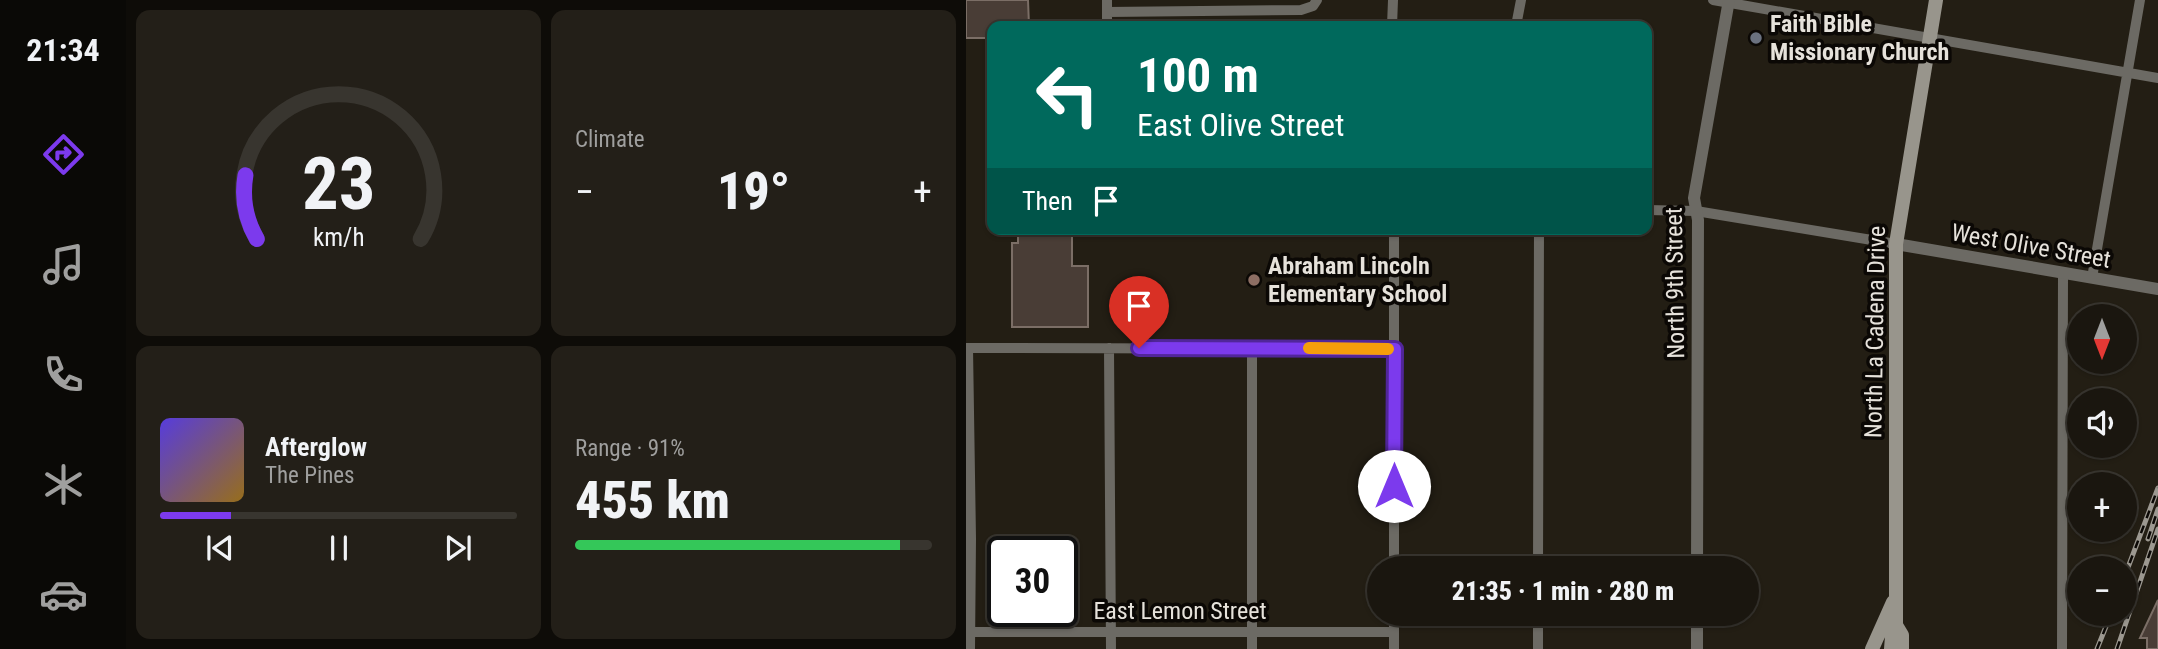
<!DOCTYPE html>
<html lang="en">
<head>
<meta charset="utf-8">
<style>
	:root { --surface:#1a160f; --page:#231f18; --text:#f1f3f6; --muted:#9f9f9e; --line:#38352f; --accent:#7c3aed }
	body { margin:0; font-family:"Roboto Condensed",sans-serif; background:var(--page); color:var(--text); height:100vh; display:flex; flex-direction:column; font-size:26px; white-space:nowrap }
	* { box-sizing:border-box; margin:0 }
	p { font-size:23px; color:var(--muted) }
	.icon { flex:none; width:38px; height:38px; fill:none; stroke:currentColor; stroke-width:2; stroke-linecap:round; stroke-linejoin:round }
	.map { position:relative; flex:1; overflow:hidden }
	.panel { display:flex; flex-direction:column; gap:10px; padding:10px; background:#0e0c08; width:840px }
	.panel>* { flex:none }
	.banner { position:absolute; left:21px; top:21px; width:665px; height:214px; border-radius:14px; box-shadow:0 2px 5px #0004,0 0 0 2px var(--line); background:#00695c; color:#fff; overflow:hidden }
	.needle { width:46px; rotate:180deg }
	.controls { position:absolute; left:1101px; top:304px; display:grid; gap:14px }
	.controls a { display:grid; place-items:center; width:70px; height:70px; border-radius:50%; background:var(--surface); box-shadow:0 2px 5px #0004,0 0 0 2px var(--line); font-size:35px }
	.speed { position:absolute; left:21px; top:536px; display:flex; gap:14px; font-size:35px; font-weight:700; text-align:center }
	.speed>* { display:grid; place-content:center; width:91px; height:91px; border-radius:50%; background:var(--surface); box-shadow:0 2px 5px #0004,0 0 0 2px var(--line); line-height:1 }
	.speed .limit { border:4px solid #111; border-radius:10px; background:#fff; color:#111 }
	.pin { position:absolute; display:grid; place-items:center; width:60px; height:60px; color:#fff; margin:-72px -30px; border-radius:50% 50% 50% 0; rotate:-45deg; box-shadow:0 0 7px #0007 }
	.pin .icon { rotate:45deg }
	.me { position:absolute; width:77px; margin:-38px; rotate:0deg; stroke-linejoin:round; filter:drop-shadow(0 0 5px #0008) }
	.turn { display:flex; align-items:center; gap:24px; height:147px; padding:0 35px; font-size:32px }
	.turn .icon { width:91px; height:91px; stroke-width:2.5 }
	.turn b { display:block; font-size:49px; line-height:60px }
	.then { display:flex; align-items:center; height:66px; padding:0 35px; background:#0003; gap:14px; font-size:26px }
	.big { font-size:52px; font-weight:800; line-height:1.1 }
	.panel .card { flex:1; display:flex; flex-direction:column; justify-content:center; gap:10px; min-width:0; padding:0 24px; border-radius:14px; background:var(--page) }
	.panel .dial { align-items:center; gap:0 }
	.dial svg { height:182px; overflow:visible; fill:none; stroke:var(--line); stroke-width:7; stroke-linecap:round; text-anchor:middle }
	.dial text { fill:var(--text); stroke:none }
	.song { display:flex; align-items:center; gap:21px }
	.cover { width:84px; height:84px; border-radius:10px; background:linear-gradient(135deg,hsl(250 70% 55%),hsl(40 70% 35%)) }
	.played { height:7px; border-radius:4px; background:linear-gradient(90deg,var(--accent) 20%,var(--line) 20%) }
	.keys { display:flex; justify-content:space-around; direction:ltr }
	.heat { display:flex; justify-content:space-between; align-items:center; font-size:38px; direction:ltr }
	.charge { height:10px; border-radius:5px; background:linear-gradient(90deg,#34c759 91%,var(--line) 0) }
	.panel .tiles { flex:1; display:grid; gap:10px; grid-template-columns:repeat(2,1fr) }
	.trip { position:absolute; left:401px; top:556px; width:392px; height:70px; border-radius:35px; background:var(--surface); box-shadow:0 2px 5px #0004,0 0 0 2px var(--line); font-weight:800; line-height:70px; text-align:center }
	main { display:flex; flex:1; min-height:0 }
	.menu { display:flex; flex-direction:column; width:126px; justify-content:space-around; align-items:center; background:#0a0906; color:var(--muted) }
	.menu .icon { width:49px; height:49px }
	.menu .current { color:var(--accent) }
	.menu b { font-size:32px; color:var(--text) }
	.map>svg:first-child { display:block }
	.building { fill:#493d36; stroke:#7b6e66; stroke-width:2 }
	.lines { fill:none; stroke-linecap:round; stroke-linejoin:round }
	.minor { stroke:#6c6a64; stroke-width:10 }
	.tertiary { stroke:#6c6a64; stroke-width:12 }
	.secondary { stroke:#98958c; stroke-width:14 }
	.rail-casing { stroke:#9c9890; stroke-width:5 }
	.rail { stroke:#0b0805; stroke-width:2.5; stroke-dasharray:8; stroke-linecap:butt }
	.route-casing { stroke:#51269a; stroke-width:18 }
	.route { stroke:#7c3aed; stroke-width:12 }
	.slow { stroke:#f59e0b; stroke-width:12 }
	.worship-dot { fill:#6b7280; stroke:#0b0805; stroke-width:2.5 }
	.education-dot { fill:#8d6e63; stroke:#0b0805; stroke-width:2.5 }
	.labels { text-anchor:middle; stroke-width:7; stroke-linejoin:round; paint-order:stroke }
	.poi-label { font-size:24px; font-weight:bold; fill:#e6e2db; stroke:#0b0805; text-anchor:start }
	.street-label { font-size:24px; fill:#e6e2db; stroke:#0b0805 }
</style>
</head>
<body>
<main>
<nav class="menu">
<b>21:34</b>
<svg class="icon current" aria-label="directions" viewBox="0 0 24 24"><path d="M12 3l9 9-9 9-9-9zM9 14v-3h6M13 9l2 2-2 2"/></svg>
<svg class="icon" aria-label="music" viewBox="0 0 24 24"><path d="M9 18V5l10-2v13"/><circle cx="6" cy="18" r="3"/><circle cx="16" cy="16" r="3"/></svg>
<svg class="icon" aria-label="phone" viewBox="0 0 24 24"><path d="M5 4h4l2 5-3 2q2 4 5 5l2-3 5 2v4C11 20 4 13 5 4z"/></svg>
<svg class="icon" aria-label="climate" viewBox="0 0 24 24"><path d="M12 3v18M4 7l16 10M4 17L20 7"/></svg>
<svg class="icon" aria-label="car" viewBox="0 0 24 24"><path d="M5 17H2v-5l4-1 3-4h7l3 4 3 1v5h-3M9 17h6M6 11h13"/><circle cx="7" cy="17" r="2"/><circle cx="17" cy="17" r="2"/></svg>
</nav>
<section class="panel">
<div class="tiles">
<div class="card dial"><svg viewBox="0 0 100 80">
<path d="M14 69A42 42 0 1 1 86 69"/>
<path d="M14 69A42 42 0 0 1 9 41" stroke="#7c3aed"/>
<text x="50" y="56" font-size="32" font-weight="700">23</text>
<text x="50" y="72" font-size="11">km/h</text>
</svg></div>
<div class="card"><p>Climate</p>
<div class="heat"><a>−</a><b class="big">19°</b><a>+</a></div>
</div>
<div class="card">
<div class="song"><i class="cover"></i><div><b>Afterglow</b><p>The Pines</p></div></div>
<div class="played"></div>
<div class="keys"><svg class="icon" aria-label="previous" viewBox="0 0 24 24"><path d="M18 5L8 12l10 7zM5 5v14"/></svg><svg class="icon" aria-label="pause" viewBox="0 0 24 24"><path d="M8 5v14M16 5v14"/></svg><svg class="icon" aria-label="next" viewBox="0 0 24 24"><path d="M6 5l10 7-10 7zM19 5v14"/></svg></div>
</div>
<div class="card"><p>Range · 91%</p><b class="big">455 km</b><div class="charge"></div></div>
</div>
</section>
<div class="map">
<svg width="1192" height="649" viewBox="0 0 1192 649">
	<rect width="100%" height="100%" fill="#231e14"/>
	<path class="building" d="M0,0h62l1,26h-37v12h-26z
		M52,229h54v37h16v61h-76v-84h6z
		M1192,600v49h-11v-11h-7z"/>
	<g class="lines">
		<path class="minor" d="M747,0l445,78
			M141,12l194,-2 12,-4 4,-6
			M141,26v-26
			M426,26l1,-26
			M550,26l5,-26
			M681,210l49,1 200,33
			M428,229v340
			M1126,278l48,-278
			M286,347v302
			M0,348l429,1
			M2,348l3,191 -1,110
			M143,348l2,301
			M572,569l1,-340
			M0,632h428
			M428,649v-35
			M572,649v-35
			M1096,649l1,-376"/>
		<path class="tertiary" d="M930,244l262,45
			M731,569l1,-349 -4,-22 35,-198
			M731,649v-35"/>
		<path class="secondary" d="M930,625l6,10v14
			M906,649l21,-47
			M925,649l1,-13 4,-11v-381l40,-244"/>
		<g class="rail-casing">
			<path id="rail" d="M1182,539l10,-30
				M1158,578l34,-90
				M1131,649l14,-35
				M1151,649l41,-120"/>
		</g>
		<use href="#rail" class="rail"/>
	</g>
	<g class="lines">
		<g class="route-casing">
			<path id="route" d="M173,348l256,1 -1,137"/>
		</g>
		<use href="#route" class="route"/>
		<path class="slow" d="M343,348l79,1"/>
	</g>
	<circle class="worship-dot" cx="790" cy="38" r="7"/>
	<circle class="education-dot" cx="288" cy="280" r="7"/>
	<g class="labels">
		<g class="poi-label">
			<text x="804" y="32">Faith Bible<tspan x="804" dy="28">Missionary Church</tspan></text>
			<text x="302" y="274">Abraham Lincoln<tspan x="302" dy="28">Elementary School</tspan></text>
		</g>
		<g class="street-label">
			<text transform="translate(1065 246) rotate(10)" y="8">West Olive Street</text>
			<text transform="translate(709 283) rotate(-91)" y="8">North 9th Street</text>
			<text transform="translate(909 332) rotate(-89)" y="8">North La Cadena Drive</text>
			<text x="214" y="619">East Lemon Street</text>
		</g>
	</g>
</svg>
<div class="controls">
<a><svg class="needle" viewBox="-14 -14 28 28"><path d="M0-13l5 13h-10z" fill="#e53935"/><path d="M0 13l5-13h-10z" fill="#9f9f9e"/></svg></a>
<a><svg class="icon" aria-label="sound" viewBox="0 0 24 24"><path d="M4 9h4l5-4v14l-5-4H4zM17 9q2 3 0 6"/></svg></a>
<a>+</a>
<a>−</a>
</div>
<div class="speed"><div class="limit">30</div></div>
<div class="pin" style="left:173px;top:348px;background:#d93025"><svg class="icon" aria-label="arrive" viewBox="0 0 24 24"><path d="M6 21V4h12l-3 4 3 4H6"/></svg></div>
<svg class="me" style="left:428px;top:486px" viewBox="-20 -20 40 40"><circle r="19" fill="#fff"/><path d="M0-13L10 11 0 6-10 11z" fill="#7c3aed"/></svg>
<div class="trip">21:35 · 1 min · 280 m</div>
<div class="banner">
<div class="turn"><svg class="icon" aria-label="left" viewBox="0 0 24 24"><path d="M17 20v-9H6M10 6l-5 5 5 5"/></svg><div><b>100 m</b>East Olive Street</div></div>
<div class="then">Then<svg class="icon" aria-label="arrive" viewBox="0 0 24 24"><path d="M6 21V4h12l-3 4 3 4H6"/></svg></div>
</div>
</div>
</main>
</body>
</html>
